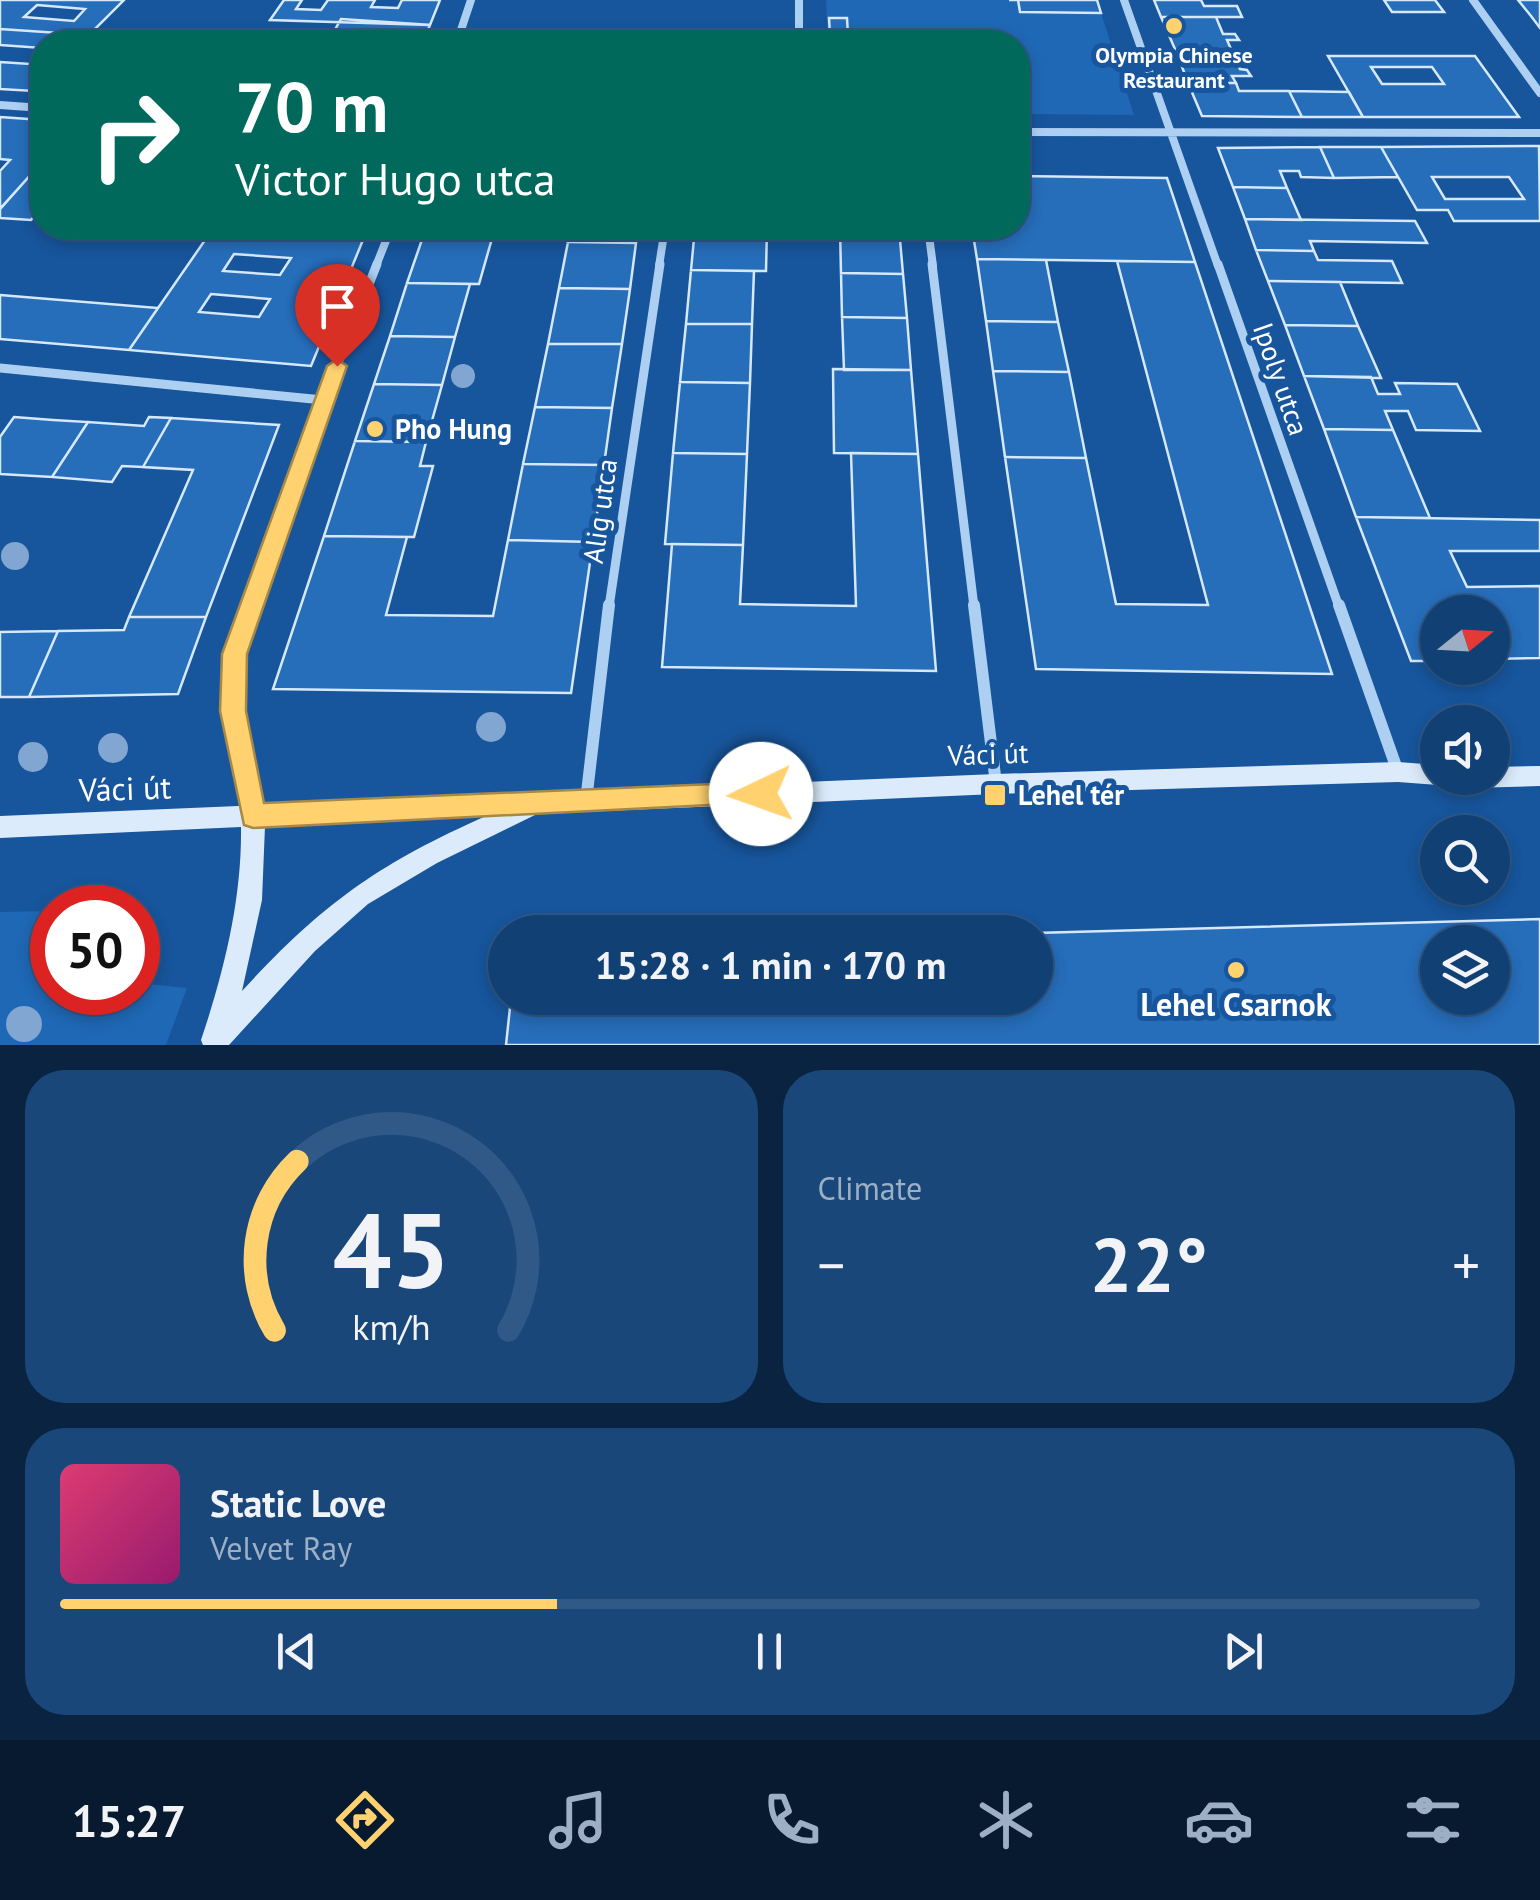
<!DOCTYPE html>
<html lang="en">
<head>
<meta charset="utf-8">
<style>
	:root { --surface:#114075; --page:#1a477a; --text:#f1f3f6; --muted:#9cafc5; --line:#305987; --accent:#ffd16f }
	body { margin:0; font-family:"PT Sans",sans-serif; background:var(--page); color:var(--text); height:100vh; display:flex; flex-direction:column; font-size:38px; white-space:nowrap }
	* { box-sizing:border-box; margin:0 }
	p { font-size:32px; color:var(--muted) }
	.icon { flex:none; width:55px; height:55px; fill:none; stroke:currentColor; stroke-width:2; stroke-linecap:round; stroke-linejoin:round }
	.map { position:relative; height:1045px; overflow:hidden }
	.details { display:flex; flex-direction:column; gap:25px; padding:25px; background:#092340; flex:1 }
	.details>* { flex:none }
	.hud { position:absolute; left:30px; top:30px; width:1000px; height:210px; border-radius:40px; box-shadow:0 5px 15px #0003,0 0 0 2px var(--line); background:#00695c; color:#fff; overflow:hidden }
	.needle { width:65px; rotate:72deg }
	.fabs { position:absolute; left:1420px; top:595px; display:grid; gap:20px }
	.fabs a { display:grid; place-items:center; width:90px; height:90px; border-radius:50%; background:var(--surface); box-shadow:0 5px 15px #0003,0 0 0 2px var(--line); font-size:50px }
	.speed { position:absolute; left:30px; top:885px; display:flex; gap:20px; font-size:50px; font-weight:700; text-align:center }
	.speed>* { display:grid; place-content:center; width:130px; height:130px; border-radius:50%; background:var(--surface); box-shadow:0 5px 15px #0003,0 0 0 2px var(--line); line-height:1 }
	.speed .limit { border:15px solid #d22; background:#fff; color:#111 }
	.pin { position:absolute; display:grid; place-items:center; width:85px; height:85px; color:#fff; margin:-102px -42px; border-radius:50% 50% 50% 0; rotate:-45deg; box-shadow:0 0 10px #0007 }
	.pin .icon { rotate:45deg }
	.me { position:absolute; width:110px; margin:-55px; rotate:267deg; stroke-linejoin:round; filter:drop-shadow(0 0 8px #0008) }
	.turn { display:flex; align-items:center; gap:35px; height:210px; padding:0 40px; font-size:45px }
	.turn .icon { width:130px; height:130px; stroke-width:2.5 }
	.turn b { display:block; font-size:70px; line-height:85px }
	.big { font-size:75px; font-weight:800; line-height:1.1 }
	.details .widget { flex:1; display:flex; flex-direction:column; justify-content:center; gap:15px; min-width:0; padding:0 35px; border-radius:40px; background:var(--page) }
	.details .dial { align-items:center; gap:0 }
	.dial svg { height:260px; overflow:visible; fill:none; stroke:var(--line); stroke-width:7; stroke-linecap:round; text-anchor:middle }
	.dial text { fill:var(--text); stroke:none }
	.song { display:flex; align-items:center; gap:30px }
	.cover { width:120px; height:120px; border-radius:15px; background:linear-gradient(135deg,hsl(340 70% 55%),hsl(320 70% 35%)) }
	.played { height:10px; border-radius:5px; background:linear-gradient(90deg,var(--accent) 35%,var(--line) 35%) }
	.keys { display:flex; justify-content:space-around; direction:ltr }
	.heat { display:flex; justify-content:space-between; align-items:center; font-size:55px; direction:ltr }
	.details .tiles { flex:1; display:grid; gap:25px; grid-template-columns:1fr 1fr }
	.widget:last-child { grid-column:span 2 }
	.trip { position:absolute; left:488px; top:915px; width:565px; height:100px; border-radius:50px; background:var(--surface); box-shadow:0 5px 15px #0003,0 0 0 2px var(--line); font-weight:800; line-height:100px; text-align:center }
	.menu { display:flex; height:160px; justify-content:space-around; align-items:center; background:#071a2f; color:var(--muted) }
	.menu .icon { width:70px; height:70px }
	.menu .current { color:var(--accent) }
	.menu b { font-size:45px; color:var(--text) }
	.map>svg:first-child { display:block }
	.green { fill:#1f68b5 }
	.building { fill:#266dba; stroke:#d5e8fc; stroke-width:2.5; fill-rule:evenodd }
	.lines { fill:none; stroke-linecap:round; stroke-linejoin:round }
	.street-far2 { stroke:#adcff2; stroke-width:8 }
	.street-far1 { stroke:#adcff2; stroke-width:9 }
	.street { stroke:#adcff2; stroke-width:12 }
	.secondary { fill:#dcebfc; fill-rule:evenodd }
	.tree { fill:#80a6d1 }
	.route { fill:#ffd16f; stroke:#a68848; stroke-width:2.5 }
	.poi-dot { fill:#ffd16f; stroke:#17559c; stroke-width:4 }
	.labels { text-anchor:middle; stroke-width:10; stroke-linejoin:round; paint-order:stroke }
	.far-poi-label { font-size:22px; font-weight:bold; fill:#fff; stroke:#17559c }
	.street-label { font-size:28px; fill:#fff; stroke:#17559c }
	.poi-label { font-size:28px; font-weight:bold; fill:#fff; stroke:#17559c; text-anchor:start }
	.near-street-label { font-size:32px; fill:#fff; stroke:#17559c }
	.near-poi-label { font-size:32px; font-weight:bold; fill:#fff; stroke:#17559c }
</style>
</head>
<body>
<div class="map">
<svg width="1540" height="1045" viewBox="0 0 1540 1045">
	<rect width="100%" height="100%" fill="#17559c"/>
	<path class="green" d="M826,0h192l3,12 80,1 33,102 -116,-1v-72h-190z
		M52,911v81h86v-9l49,5 -21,57h-166v-133z"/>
	<path class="building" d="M0,0h124l-35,35 -89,-6zM37,5l48,4 -11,12 -50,-4z
		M284,0h18l-6,9 25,1 7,-10h47l-4,7 27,1 4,-8h38l-10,25 -160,-5z
		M1009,0h88l4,13 -81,-1 -2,-12z
		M1154,0h47l3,6h33l5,11h-81z
		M1384,0h51l9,12h-52z
		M1518,0h22v28l-9,-12z
		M1161,17h55l7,17h12l4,6h-12l7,16h-56z
		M829,18h18l1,17 -18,-1z
		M341,19l89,6 -7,17h-35l5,-8 -32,-2 -6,10h-27z
		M0,29l89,6 -7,7h-40v6l-42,-3z
		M734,32h48v10h-49z
		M486,34l61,1 -2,7h-61z
		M42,53v29l-8,9 -34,-2v-27l30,2z
		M1178,56h56l6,13 7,1 4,6h-19l4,7h-48z
		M1328,56h147l44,61h-156zM1371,67h61l12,17h-62z
		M1188,83h48l3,8h50l13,26 -100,-1z
		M1289,91l60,1 14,25h-61z
		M0,117l42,3v42l-42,47v-38l10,-11 -10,-1z
		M1539,146l1,75h-86l-6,-11h-31l-36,-63zM1432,177h77l15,22h-79z
		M1320,147h61l17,30 -64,1z
		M1320,147l14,31 -33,-1 -2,-6h-19l7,17 -54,-1 -15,-39z
		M42,162v45l-11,13 -31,-2v-9z
		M1018,176l149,2 28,84 -218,-3 -5,-31h46z
		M1233,187l54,1 14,32 -56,-1z
		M1245,219l170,2 12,22 -117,-2 4,10 -58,-1z
		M181,228h187l-5,12z
		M426,228h69l-16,56 -72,-1z
		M572,228h67l-3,15 -68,-1z
		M695,228h72l-1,43 -75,-1z
		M840,228h59l4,46 -62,-1z
		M212,230l151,10 -52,126 -182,-16zM234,254l57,4 -11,17 -57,-4zM211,294l59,5 -11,18 -60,-5z
		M568,242l68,1 -6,46 -71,-1z
		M1256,250l58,1 4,9 74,1 10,22 -134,-2z
		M977,259l69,1 12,62 -72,-1z
		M1117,261l78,1 137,412 -296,-5 -31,-212 81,1 30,146 92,1z
		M691,270l63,1 -2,53h-66z
		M841,273l62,1 4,44 -65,-1z
		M1268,281l72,1 18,44 -73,-1z
		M407,283l63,1 -15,53 -65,-1z
		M559,288l71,1 -8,55h-74z
		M0,295l158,13 -29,42 -129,-11z
		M842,317l65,1 4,52h-67z
		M986,321l72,1 11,50 -76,-1z
		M686,324h66l-2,59 -70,-1z
		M1285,325l73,1 23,52 -77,-2z
		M390,336l65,1 -13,48 -68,-1z
		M548,344h74l-10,64 -77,-1z
		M833,369l78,1 7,84 -84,-1z
		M993,371l76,1 17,86 -81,-1z
		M1304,376l67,1 7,17h22l-5,-11 62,1 23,47 -64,-1 -8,-19h-23l8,19 -69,-1z
		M680,382l70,1 -3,71 -74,-1z
		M374,384l68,1 -16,57 -71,-1z
		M535,407l77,1 -8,57 -81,-1z
		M14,417l39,3 35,2 -36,55 -52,-3v-37z
		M149,417l22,1 -28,49 -21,-1 -10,16 -60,-5 36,-55 56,4z
		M171,418l108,7 -73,192h-77l64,-147 -50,-3z
		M1324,429l69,1 37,88 -74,-1z
		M355,441l71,1 -6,24h13l-19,71 -90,-1z
		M673,453l74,1 -4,91 -78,-1z
		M851,453l67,1 18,217 -274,-4 10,-123 71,1 -3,59 116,2z
		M523,464l81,1 -11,77 -85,-2z
		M1356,517l184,3v31h-90l17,36 73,-1v72l-48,1v-47h-54v49h-27z
		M324,536l83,1 -21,78 107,1 15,-76 85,2 -22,151 -298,-4z
		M129,617h77l-28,77 -149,3 29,-66 66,-1z
		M58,631l-29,66h-29v-65z
		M1540,919v126h-1034l5,-47h524v-65zM1438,942h54v56h-54z"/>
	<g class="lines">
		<path class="street-far2" d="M799,0v42
			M1124,0l94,266
			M1473,0l67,93
			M457,42l14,-42
			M0,105l42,3
			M1018,132l522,1
			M928,228l5,38
			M376,266l15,-38
			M659,266l6,-38"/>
		<path class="street-far1" d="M932,264l42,343
			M1218,264l121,343
			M0,368l323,32
			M250,607l73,-207 54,-136
			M609,607l51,-343"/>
		<path class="street" d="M251,605l-17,49 -1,57 20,104
			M974,605l22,179
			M1339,605l59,167
			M586,801l23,-196"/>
		<path class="secondary" d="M1398,762l40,3v13h11l-11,7 -40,-3 -402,12 -459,20 -100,49 -69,41 -53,47 -86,94h-26l-2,-5c23,-68 41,-141 40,-213l-241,11v-22l996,-42zM486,816c-108,48 -164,88 -244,175l20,-91 3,-74z
			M1540,766v20l-71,2 -8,-3 -4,-7h35v-11z"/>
	</g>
	<g class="tree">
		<circle cx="463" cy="376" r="12"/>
		<circle cx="15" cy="556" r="14"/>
		<circle cx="491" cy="727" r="15"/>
		<circle cx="113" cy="748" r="15"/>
		<circle cx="33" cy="757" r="15"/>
		<circle cx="24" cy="1024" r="18"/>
	</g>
	<path class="route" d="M337,359l10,7 -100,288 -1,57 18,92 497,-21 9,3 4,9 -4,8 -517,26 -9,-3 -24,-114 2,-57 105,-288z"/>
	<g class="poi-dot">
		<circle cx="1174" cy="26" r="10"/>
		<circle cx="375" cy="429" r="10"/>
		<rect x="983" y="783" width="24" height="24" rx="5"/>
		<circle cx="1236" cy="970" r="10"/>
	</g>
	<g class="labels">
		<g class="far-poi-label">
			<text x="1174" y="63">Olympia Chinese<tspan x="1174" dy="25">Restaurant</tspan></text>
		</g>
		<g class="street-label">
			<text transform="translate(1281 379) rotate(71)" y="10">Ipoly utca</text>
			<text transform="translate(600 511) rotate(-82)" y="10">Alig utca</text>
			<text transform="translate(988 754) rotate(-2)" y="10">Váci út</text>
		</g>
		<g class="poi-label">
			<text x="395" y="439">Pho Hung</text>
			<text x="1018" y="805">Lehel tér</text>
		</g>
		<g class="near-street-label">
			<text transform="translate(125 789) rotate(-2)" y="11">Váci út</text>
		</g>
		<g class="near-poi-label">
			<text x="1236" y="1016">Lehel Csarnok</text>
		</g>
	</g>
</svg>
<div class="fabs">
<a><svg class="needle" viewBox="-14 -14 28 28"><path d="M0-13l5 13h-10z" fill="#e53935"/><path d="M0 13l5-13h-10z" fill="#9cafc5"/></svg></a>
<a><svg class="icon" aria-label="sound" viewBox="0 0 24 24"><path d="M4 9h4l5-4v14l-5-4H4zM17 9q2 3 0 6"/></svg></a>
<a><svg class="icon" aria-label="search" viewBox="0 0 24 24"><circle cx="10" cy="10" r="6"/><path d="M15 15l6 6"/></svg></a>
<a><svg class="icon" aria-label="layers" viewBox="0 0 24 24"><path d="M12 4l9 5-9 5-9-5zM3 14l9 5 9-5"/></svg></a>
</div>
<div class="speed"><div class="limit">50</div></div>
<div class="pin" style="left:337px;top:366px;background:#d93025"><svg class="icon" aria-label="arrive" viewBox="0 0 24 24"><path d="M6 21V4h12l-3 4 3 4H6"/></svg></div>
<svg class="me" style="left:761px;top:794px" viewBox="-20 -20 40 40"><circle r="19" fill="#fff"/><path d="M0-13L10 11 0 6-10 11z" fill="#ffd16f"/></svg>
<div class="trip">15:28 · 1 min · 170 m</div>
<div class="hud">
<div class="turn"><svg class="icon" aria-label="right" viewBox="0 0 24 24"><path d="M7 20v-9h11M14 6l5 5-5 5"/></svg><div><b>70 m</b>Victor Hugo utca</div></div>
</div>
</div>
<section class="details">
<div class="tiles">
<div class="widget dial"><svg viewBox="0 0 100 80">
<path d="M14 69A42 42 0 1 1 86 69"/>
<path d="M14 69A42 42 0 0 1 21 17" stroke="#ffd16f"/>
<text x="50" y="56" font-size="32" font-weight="700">45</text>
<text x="50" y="72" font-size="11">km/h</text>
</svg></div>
<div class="widget"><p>Climate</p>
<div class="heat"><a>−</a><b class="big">22°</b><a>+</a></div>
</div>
<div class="widget">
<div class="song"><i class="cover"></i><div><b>Static Love</b><p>Velvet Ray</p></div></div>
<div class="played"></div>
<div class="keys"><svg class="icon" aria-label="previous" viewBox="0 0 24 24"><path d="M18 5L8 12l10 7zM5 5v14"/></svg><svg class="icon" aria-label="pause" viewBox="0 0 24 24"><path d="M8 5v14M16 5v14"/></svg><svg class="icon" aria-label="next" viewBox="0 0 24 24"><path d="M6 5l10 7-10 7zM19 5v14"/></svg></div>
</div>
</div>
</section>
<nav class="menu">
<b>15:27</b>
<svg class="icon current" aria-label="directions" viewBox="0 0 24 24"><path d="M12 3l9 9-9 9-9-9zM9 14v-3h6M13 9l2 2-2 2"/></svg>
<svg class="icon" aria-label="music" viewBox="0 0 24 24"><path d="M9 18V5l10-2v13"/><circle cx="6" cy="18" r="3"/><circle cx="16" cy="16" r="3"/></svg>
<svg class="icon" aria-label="phone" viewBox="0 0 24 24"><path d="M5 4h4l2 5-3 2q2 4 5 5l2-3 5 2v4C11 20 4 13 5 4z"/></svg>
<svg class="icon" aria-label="climate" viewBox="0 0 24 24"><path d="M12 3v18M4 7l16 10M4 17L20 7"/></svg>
<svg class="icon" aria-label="car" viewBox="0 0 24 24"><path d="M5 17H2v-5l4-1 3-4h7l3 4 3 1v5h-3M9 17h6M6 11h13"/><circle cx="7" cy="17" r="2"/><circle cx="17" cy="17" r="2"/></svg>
<svg class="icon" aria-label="filters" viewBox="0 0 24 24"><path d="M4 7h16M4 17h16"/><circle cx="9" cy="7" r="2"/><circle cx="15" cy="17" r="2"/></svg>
</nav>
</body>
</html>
